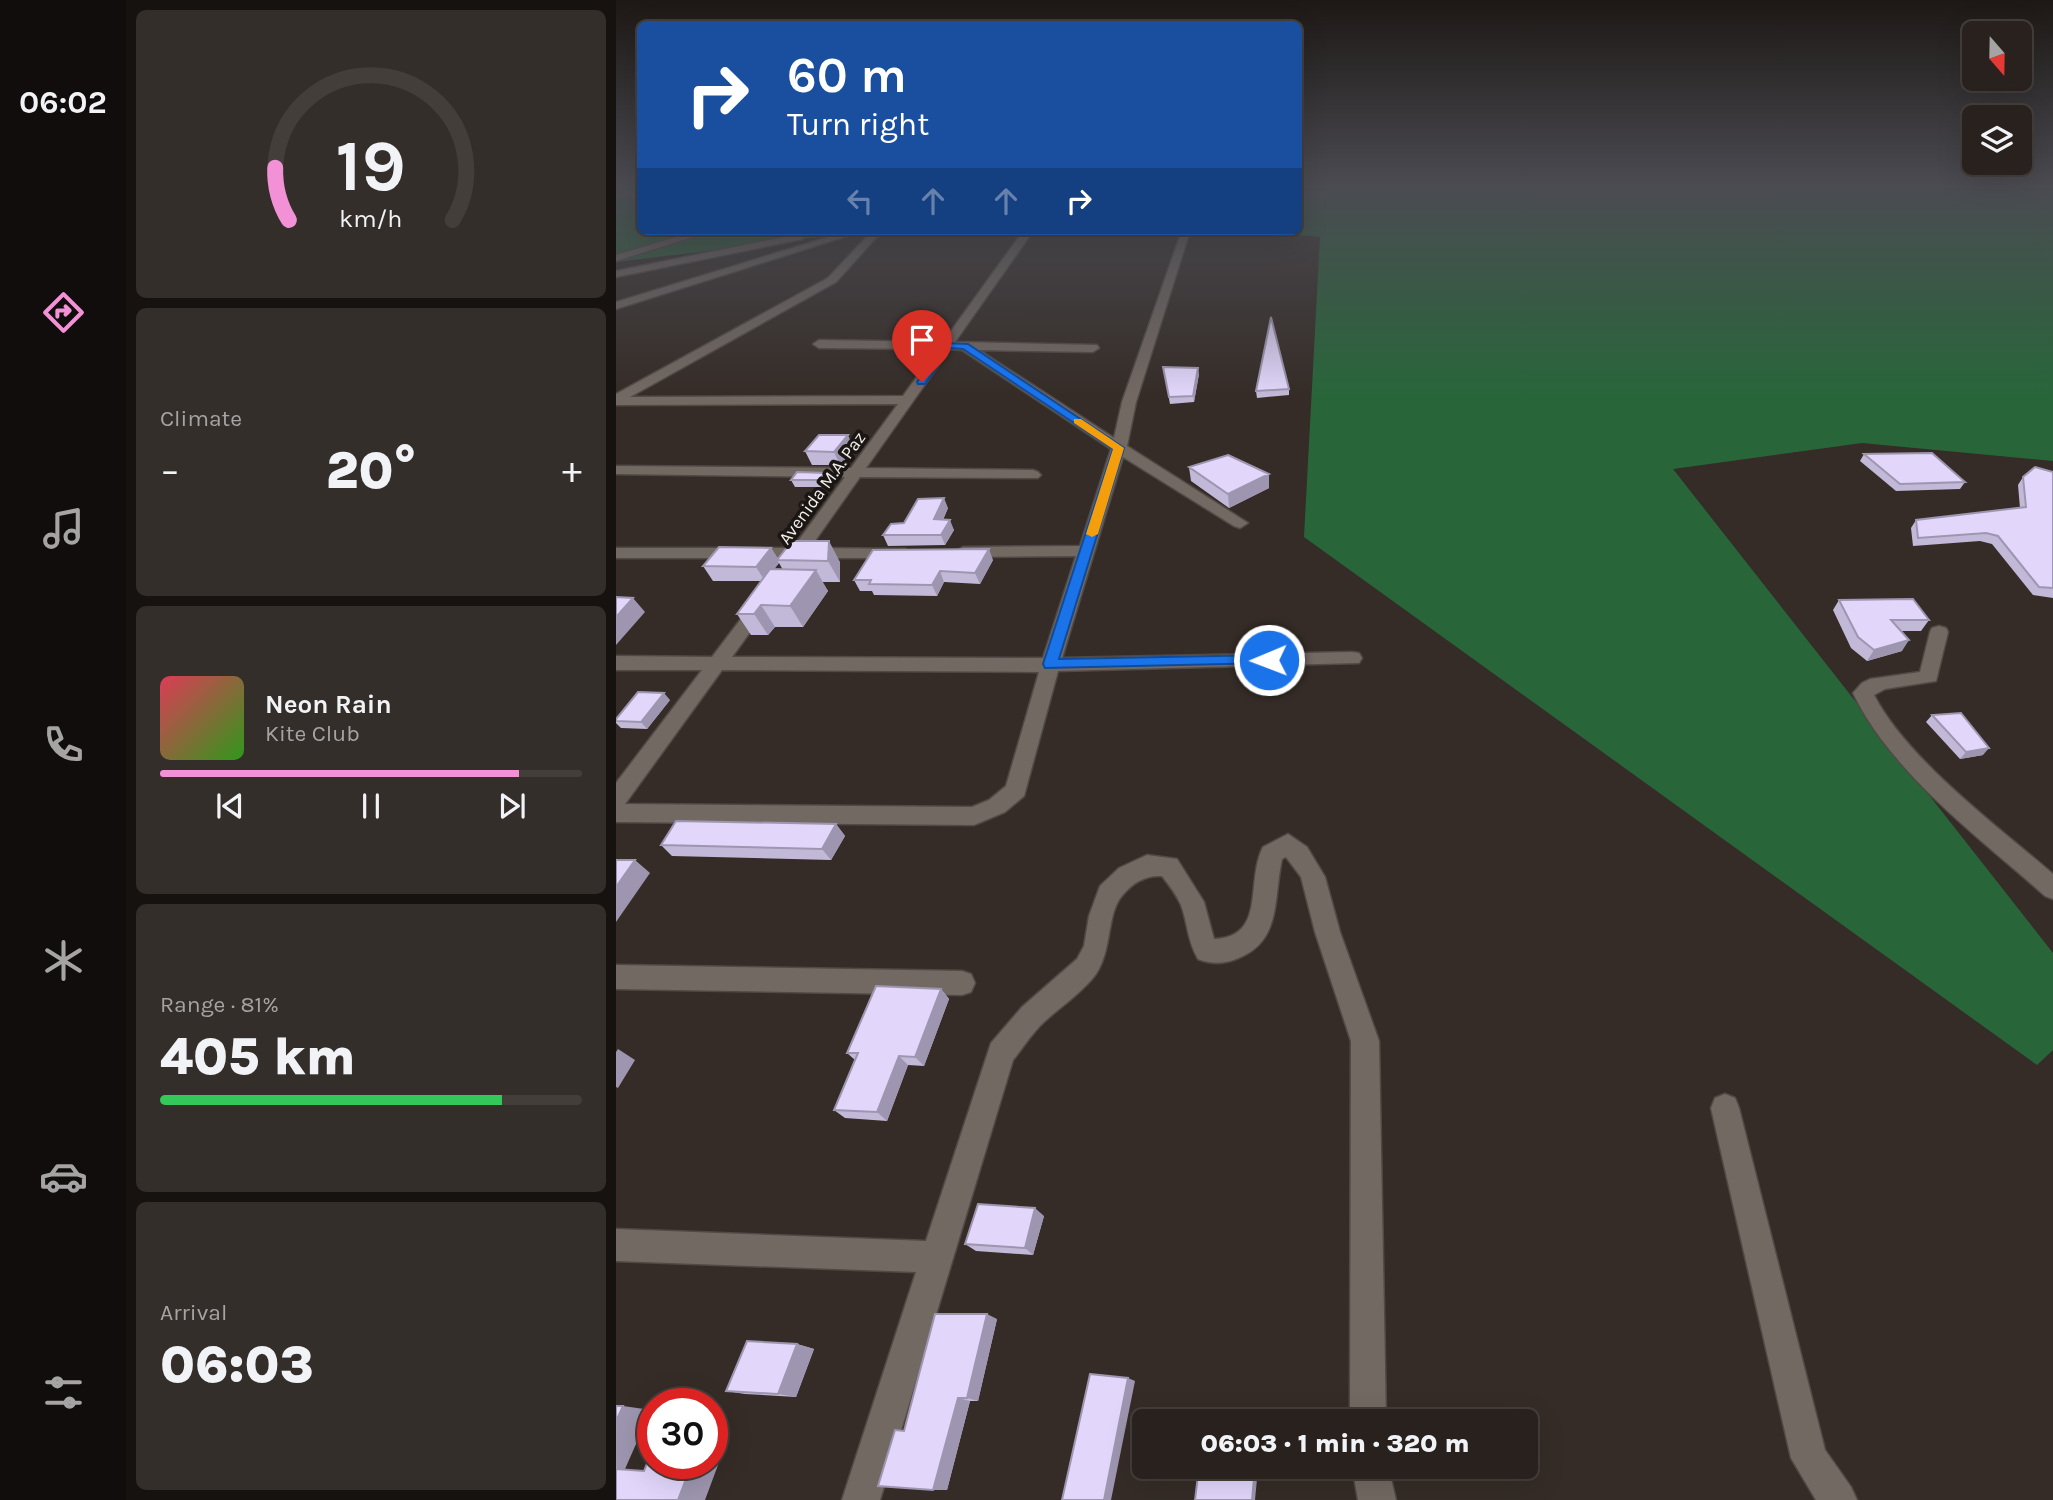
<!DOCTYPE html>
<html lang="en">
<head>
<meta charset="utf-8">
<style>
	:root { --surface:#28211d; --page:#342e2a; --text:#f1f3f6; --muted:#a5a3a4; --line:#443e3b; --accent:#f291d6 }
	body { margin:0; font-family:Karla,sans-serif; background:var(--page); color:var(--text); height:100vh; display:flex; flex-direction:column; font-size:26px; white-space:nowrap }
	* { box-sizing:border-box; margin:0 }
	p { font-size:23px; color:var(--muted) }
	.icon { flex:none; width:38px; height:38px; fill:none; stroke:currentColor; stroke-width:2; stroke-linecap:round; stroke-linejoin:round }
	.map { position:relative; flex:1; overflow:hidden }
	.drawer { display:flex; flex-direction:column; gap:10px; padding:10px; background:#161210; width:490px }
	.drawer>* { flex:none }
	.guide { position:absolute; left:21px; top:21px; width:665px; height:214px; border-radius:10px; box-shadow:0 7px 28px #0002,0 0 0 2px var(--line); background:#1a4fa0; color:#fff; overflow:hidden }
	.needle { width:46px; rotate:160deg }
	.buttons { position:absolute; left:1346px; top:21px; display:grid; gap:14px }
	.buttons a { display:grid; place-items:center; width:70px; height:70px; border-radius:10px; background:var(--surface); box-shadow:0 7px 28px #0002,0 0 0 2px var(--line); font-size:35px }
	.speed { position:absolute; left:21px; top:1388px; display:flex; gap:14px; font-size:35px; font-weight:700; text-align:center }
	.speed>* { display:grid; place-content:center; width:91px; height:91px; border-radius:50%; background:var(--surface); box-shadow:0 7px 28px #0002,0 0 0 2px var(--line); line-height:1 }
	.speed .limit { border:10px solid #d22; background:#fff; color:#111 }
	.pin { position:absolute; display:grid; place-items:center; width:60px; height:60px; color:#fff; margin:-72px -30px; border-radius:50% 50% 50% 0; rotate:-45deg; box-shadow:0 0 7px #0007 }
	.pin .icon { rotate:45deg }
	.me { position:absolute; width:77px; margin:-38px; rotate:269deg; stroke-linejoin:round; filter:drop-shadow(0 0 5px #0008) }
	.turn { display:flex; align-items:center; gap:24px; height:147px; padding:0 35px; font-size:32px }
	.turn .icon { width:91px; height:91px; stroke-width:2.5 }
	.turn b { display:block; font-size:49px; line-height:60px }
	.lanes { display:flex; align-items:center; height:66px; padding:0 35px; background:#0003; justify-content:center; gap:35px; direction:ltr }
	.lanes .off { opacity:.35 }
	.big { font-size:52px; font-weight:800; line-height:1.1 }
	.drawer .tile { flex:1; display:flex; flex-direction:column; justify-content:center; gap:10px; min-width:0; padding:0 24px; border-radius:10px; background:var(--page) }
	.drawer .dial { align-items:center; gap:0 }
	.dial svg { height:182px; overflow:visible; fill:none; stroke:var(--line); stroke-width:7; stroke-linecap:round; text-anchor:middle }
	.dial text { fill:var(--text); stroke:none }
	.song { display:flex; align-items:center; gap:21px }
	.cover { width:84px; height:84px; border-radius:10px; background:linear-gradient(135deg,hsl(350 70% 55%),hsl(110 70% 35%)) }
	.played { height:7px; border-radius:4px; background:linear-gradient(90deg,var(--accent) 85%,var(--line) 85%) }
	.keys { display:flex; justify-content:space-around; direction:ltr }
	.heat { display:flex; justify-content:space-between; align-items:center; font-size:38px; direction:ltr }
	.charge { height:10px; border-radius:5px; background:linear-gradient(90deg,#34c759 81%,var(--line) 0) }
	.trip { position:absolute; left:516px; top:1409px; width:406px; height:70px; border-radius:10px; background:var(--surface); box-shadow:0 7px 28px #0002,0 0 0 2px var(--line); font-weight:800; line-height:70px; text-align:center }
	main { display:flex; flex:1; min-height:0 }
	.tabs { display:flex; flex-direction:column; width:126px; justify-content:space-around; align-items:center; background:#100d0c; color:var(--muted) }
	.tabs .icon { width:49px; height:49px }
	.tabs .on { color:var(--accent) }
	.tabs b { font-size:32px; color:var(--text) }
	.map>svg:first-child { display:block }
	.green { fill:#28663a }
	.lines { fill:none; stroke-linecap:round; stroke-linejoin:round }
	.minor-casing { stroke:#504945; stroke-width:3 }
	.minor { fill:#736963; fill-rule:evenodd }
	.wall { fill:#c2b9d8; fill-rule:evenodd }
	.shaded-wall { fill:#9e96b0 }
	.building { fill:#e2d7fb; stroke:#9e96b0; stroke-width:2 }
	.route { fill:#1a73e8; stroke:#114b97; stroke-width:2 }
	.slow { fill:#f59e0b }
	.labels { text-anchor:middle; stroke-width:7; stroke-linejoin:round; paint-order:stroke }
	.far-street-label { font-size:18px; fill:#f5efeb; stroke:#191613 }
</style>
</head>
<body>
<main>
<nav class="tabs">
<b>06:02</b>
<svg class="icon on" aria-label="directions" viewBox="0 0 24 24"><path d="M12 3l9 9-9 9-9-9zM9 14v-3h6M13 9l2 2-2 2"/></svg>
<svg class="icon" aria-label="music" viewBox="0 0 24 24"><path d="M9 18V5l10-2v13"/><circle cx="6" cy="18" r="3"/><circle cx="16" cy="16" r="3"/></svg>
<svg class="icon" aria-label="phone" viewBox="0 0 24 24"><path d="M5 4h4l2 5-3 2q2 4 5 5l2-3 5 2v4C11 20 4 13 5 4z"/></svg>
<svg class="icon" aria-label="climate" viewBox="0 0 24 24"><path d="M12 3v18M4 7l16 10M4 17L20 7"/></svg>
<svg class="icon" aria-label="car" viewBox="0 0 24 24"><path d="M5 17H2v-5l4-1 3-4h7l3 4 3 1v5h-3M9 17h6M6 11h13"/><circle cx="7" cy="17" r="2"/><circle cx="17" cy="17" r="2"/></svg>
<svg class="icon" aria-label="filters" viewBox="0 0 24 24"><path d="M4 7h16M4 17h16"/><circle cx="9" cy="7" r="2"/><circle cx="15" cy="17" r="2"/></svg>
</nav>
<section class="drawer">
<div class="tile dial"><svg viewBox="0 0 100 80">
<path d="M14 69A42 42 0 1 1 86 69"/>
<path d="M14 69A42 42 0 0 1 8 46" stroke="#f291d6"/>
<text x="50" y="56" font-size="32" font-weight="700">19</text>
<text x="50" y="72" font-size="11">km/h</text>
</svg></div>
<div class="tile"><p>Climate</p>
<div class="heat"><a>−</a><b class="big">20°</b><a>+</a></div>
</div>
<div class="tile">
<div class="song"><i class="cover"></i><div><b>Neon Rain</b><p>Kite Club</p></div></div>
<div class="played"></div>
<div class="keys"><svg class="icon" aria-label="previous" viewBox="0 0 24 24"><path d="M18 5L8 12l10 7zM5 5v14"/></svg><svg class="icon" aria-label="pause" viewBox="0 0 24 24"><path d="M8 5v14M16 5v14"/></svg><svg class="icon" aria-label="next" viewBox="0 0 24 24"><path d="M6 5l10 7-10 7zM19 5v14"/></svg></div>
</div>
<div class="tile"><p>Range · 81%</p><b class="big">405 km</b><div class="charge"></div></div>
<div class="tile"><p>Arrival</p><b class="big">06:03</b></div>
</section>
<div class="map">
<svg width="1437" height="1500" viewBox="0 0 1437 1500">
	<rect width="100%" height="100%" fill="#352c27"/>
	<path class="green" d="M0,186h24v45h230l-254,31z
		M683,186h754v275l-191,-18 -189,26 380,484v97l-16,15 -733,-528 16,-300 -59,-6h37z"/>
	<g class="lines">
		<g class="minor-casing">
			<path id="minor" d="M0,186h8l16,10v7l-24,-14z
				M80,231h16l-96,30v-6z
				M232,231h15l-247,78v-7z
				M256,231h10l-46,51 -206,115 273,-1 34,-47 -118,-1 -6,-4 6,-4 124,2 78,-108 -1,-3h10l1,3 -76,108 142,3 2,3 -6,4 -114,-2 135,88 8,-36 58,-166 9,-2 -53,168 -9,44 121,77 -8,5 -6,-2 -111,-69 -61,201 290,-6 7,1 3,5 -3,5 -301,8 -34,125 -19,16 -31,13 -358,-3v-39l86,-113h-86v-14l96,1 44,-58 6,-2 9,6 -39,54 311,1 33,-102 -113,1 -8,-5 8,-5 117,-1 31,-97 -149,-99 -12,-1 -84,119 167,2 5,2 3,3 -3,3 -178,-1 -50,71 95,1 2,4 -8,5h-96l-6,9 -6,1 -8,-5 3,-5h-170v-10h177l52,-71 -229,-3v-8l235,2 47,-64 -282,1v-11l212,-116zM106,670l317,2 -33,114 -17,14 -17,7 -347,-3z
				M183,234l5,3 -1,2 -187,38v-6z
				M1323,626l7,2 2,4 -12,49 -51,8 -11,6c32,63 124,132 179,179v25l-8,-3c-66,-59 -153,-122 -192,-203l9,-10 8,-4 50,-7 10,-40 2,-4z
				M672,834l19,13 18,30 15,55 39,109 7,380h-36l1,-380 -36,-109 -14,-55 -15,-20 -4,2c-9,41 0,83 -46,100 -12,5 -26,5 -38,0 -11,-19 -10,-35 -17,-54 -5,-11 -12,-20 -19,-29 -17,-1 -30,7 -41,21 -14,18 -9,53 -25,77 -13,18 -36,33 -52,48 -12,11 -21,26 -31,38l-133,440h-38l74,-228 -300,-11v-32l310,12 65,-198 31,-36 55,-48 7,-13 5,-30 11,-30 19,-18 28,-13 30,4 27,43 10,37c53,-2 31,-57 49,-92z
				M0,965l346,6 9,3 4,9 -4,9 -9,3 -346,-6z
				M1109,1094l10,4 4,10 86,342 26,37 6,13h-41l-25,-42 -80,-350 4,-10z
				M736,1466h36l8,34h-38z"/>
		</g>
		<use href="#minor" class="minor"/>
	</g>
	<path class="wall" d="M547,367l36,7 -5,28 -24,2z
		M673,389v6l-32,3 -1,-7z
		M238,449l-14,16h-28l-7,-14z
		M1248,454l101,28 -5,7 -64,2 -36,-30z
		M573,467l80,7v14l-40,20 -38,-27z
		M1437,472v126l-20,-3 -41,-51 -12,-3 -67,5 -2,-18 5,-8 104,-12 -2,-23 5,-8z
		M213,479l-6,8h-28l-4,-7z
		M332,508l-5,12 11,10 -9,15 -57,1 -5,-11 21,-12z
		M176,541l48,21v20h-18l6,9 -25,36h-28l-7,8h-17l-14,-21 25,-33h-49l-10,-15 68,-18 7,11zM163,563l4,7 -9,-1z
		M377,560l-13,24 -36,-2 -7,14 -63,-1 -2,-4h-12l-6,-11z
		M1223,600l90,20 -8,11h-20l1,20 -35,10 -16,-13 -18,-38z
		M54,700l-23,29 -26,-1 -5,-5v-4z
		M1316,715l51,40 -23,4 -34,-37z
		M220,824l9,12 -14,24 -159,-4 -11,-11z
		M325,989l8,10 -25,67 -16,-1 -21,56 -42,-3 -11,-8 21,-50 -8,-7z
		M428,1216l-11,39 -57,-4 -11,-7z
		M381,1319l-19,82h-8l-23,89h-14l-29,-59z
		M181,1344l17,5 -18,48 -51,-3 -19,-3z"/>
	<path class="shaded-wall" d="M582,368l1,6 -5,28 -1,-6z
		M232,435l6,14 -14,16 -6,-13z
		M209,473l4,6 -6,8 -4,-7z
		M653,474v14l-40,20 -1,-14z
		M328,498l4,10 -10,22 -4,-11z
		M334,520l4,10 -9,15 -4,-10z
		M213,541l11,21v20l-12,-21z
		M155,548l8,12h-2l2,3 -14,18 -9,-14z
		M373,549l4,11 -13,24 -5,-11z
		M200,570l12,21 -25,36 -13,-21z
		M324,571l4,11 -7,14 -5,-11z
		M17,598l12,14 -29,33v-28z
		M145,605l14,22 -7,8 -14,-21z
		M1293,640l-7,11 -35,10 7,-11z
		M48,693l6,7 -23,29 -6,-7z
		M1373,748l-6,7 -23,4 6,-7z
		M220,824l9,12 -14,24 -9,-11z
		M19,860l15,13 -34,49v-35z
		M325,989l8,10 -25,67 -9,-9z
		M2,1049l17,11 -17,28 -2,-1v-35z
		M283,1056l9,9 -21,56 -10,-9z
		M419,1208l9,8 -11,39 -8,-7z
		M371,1314l10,5 -19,82 -11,-3z
		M181,1344l17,5 -18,48 -18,-3z
		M512,1378l7,3 -24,119h-7z
		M342,1398l12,3 -23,89h-14z
		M7,1406l28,4 -26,59h-9v-48z
		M96,1457h9l-16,43h-27l14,-37h20z
		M638,1478l3,1 -2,21h-3z"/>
	<path class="building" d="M655,317l18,72 -33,2z
		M547,367l35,1 -5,28 -24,1z
		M203,435h29l-14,17 -29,-1z
		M1316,453l33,29 -65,2 -36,-30z
		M612,455l41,19 -41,20 -39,-27z
		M1419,467l18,5v116l-14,-1 -41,-51 -12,-3 -68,5 -2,-18 110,-13 -3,-30z
		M181,472l28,1 -6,7h-28z
		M328,498l-10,21 16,1 -9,15h-58l8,-11 13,-1 14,-24z
		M176,541h37l-1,20 -51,-1z
		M103,547l52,1 -15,19 -53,-1z
		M373,549l-14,24 -35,-2 -8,14 -63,-1 2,-4h-17l19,-30z
		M154,569l46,1 -26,36 -29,-1 -7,9h-17z
		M0,597l17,1 -17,19z
		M1297,599l16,21h-38l18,20 -35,10 -16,-13 -19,-37z
		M22,692l26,1 -23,29 -25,-1v-2z
		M1345,713l28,35 -23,4 -34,-37z
		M60,821l160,3 -14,25 -161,-4z
		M0,860h19l-19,27z
		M260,986l65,3 -26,68 -16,-1 -22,56 -43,-2 24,-57h-11z
		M362,1204l57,4 -10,40 -60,-4z
		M319,1314h52l-20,84h-9l-25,92 -55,-4 17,-56 9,1z
		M131,1341l50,3 -19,50 -52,-3z
		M474,1374l38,4 -24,122h-42z
		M0,1406h7l-7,15z
		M34,1456h3v7h39l-14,37h-62v-31l28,2z
		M582,1475l56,3 -2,22h-57z"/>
	<linearGradient id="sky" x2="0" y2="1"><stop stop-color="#1d1815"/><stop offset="0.47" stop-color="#4b4b52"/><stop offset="1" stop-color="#4b4b52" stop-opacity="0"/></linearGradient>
	<rect width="1437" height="396" fill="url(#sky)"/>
	<path class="route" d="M328,343l24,1 156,104 -65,211 210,-4 8,5 -3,3 -229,5 -2,-4 70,-215 -150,-100 -13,-1 -25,36h-7l-1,-2z"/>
	<path class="slow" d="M458,419h7l43,29 -26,86 -6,3 -6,-3 27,-85 -39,-26z"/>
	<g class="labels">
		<g class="far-street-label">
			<text transform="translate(206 488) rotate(-54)" y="6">Avenida M.A. Paz</text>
		</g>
	</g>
</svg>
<div class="buttons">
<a><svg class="needle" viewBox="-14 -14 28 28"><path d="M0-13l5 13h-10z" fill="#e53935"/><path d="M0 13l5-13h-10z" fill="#a5a3a4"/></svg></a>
<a><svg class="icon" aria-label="layers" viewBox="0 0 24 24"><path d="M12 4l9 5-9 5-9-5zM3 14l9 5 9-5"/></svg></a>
</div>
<div class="speed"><div class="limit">30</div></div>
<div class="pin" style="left:306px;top:382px;background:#d93025"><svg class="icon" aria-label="arrive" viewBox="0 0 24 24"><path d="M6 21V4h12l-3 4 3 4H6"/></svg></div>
<svg class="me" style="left:653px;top:660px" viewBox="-20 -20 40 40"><circle r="17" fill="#1a73e8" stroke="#fff" stroke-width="3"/><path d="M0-11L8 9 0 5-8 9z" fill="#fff"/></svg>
<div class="trip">06:03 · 1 min · 320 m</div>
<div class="guide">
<div class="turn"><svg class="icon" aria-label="right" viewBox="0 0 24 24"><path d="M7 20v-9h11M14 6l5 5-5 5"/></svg><div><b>60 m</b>Turn right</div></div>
<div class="lanes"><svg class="icon off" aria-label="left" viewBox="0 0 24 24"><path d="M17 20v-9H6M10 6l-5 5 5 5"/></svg><svg class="icon off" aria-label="ahead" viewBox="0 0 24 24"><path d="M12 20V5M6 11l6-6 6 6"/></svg><svg class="icon off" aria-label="ahead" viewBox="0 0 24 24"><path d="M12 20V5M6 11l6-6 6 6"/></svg><svg class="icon" aria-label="right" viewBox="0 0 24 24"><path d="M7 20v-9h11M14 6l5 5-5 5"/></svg></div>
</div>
</div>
</main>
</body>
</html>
